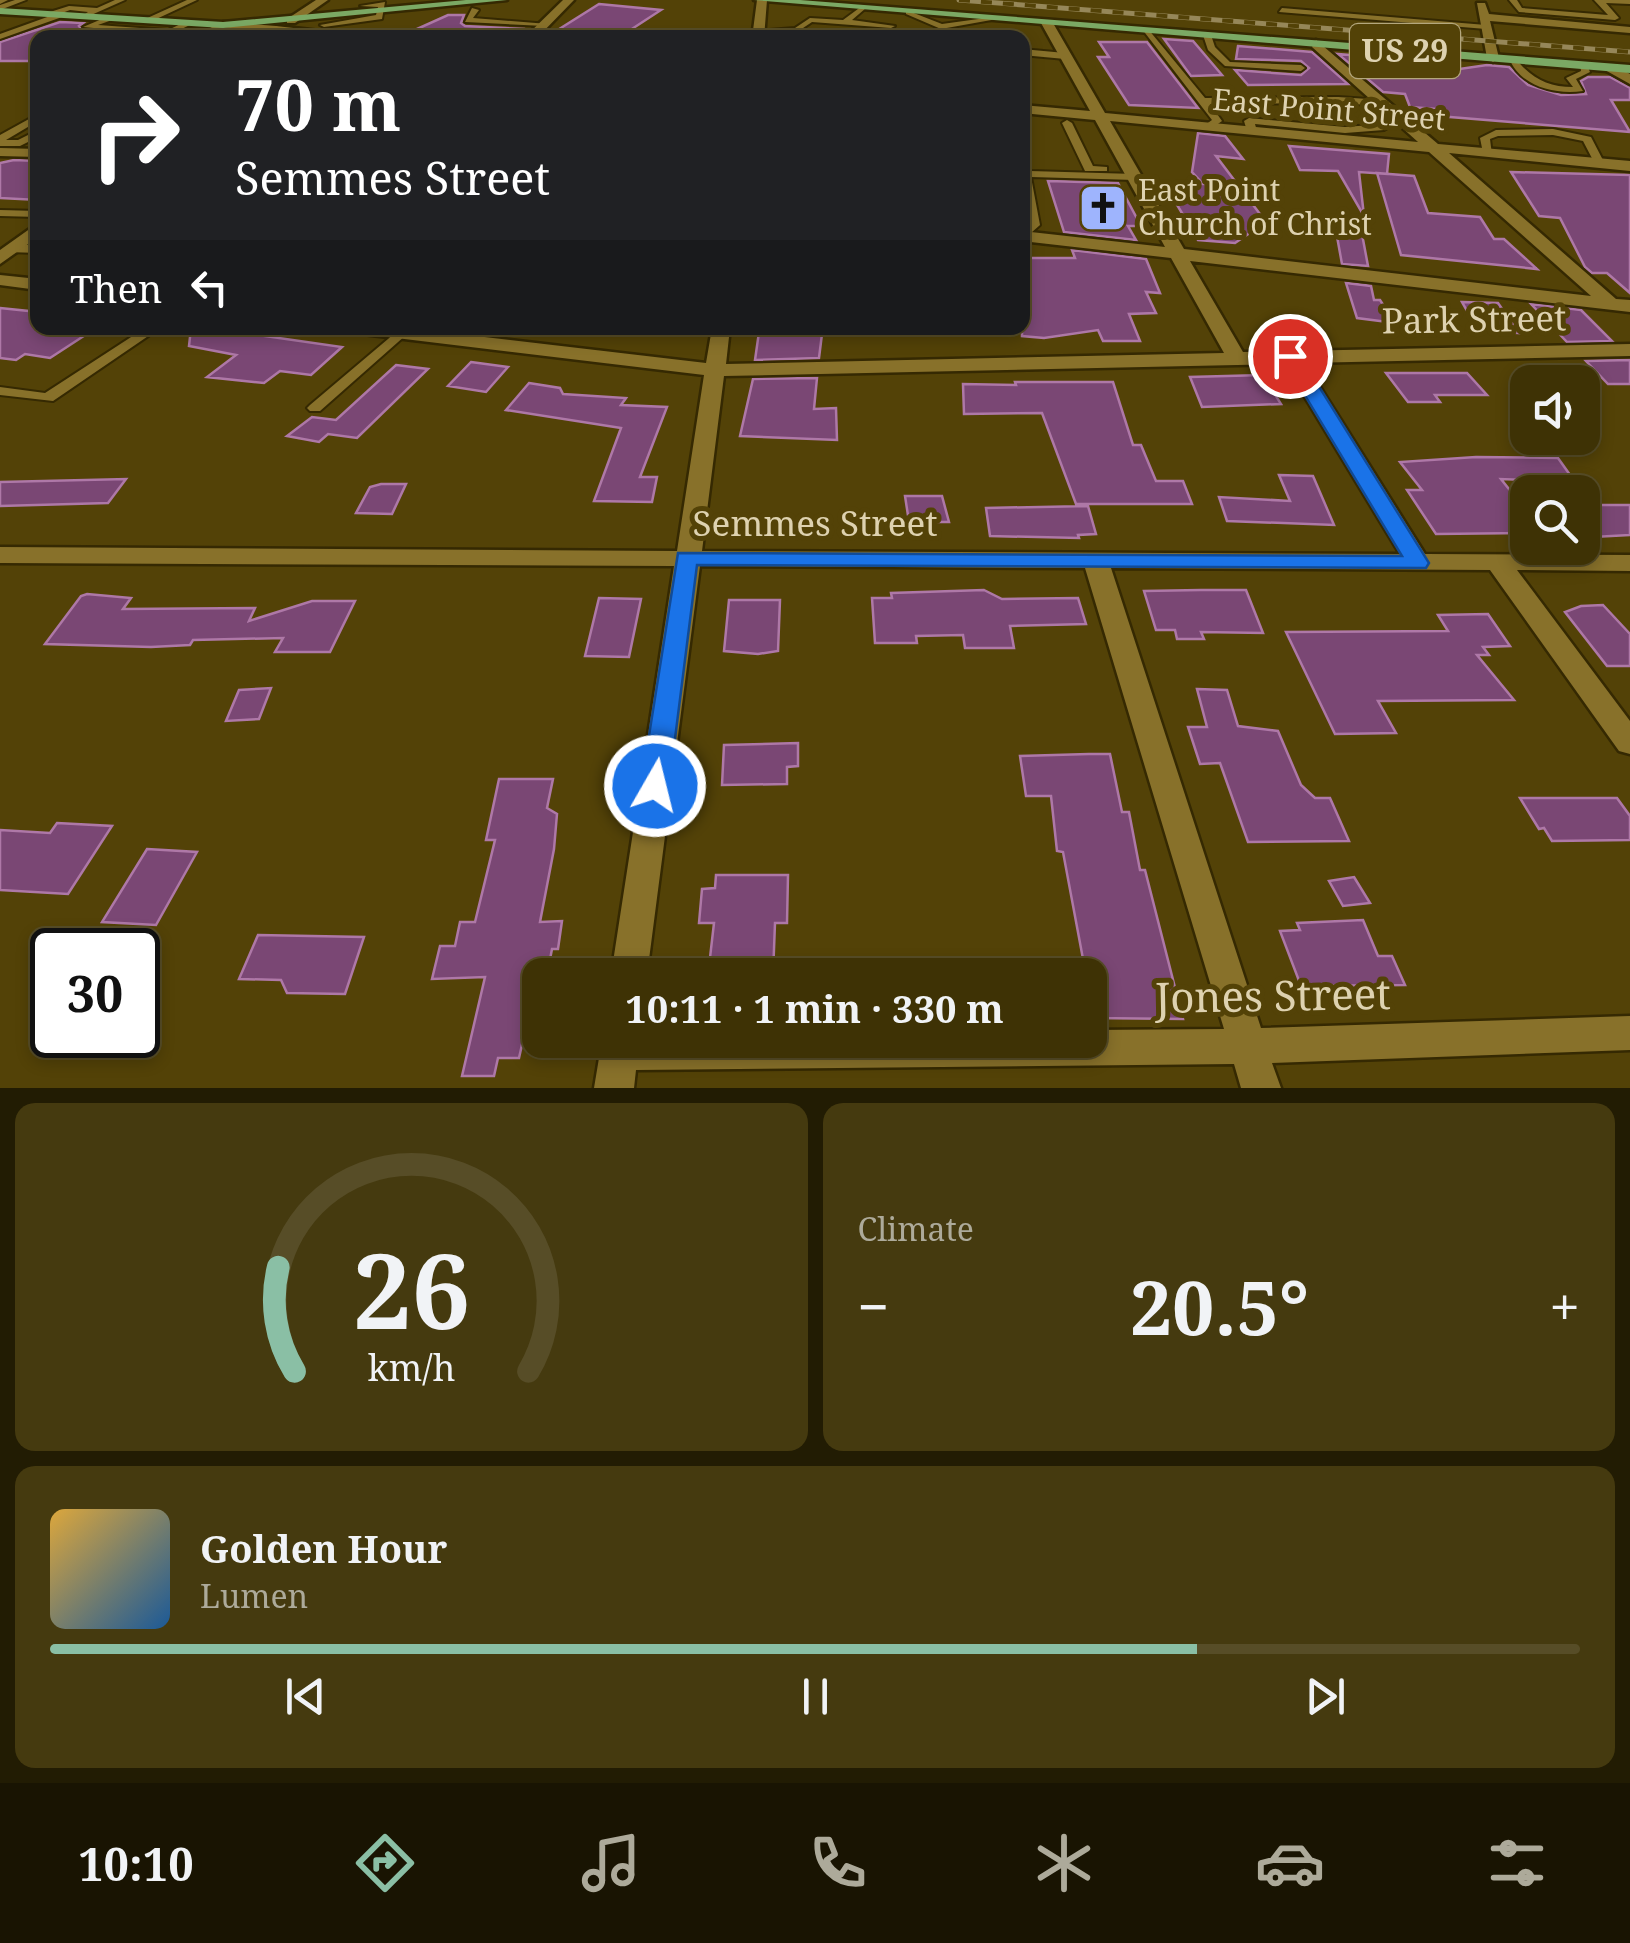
<!DOCTYPE html>
<html lang="en">
<head>
<meta charset="utf-8">
<style>
	:root { --surface:#3e3205; --page:#453a0f; --text:#f1f3f6; --muted:#adaa9a; --line:#574d27; --accent:#8abfa5 }
	body { margin:0; font-family:"Noto Serif",serif; background:var(--page); color:var(--text); height:100vh; display:flex; flex-direction:column; font-size:38px; white-space:nowrap }
	* { box-sizing:border-box; margin:0 }
	p { font-size:32px; color:var(--muted) }
	.icon { flex:none; width:55px; height:55px; fill:none; stroke:currentColor; stroke-width:2; stroke-linecap:round; stroke-linejoin:round }
	.map { position:relative; height:1088px; overflow:hidden }
	.details { display:flex; flex-direction:column; gap:15px; padding:15px; background:#221c03; flex:1 }
	.details>* { flex:none }
	.hud { position:absolute; left:30px; top:30px; width:1000px; height:305px; border-radius:20px; box-shadow:0 5px 15px #0003,0 0 0 2px var(--line); background:#202124; color:#fff; overflow:hidden }
	.controls { position:absolute; left:1510px; top:365px; display:grid; gap:20px }
	.controls a { display:grid; place-items:center; width:90px; height:90px; border-radius:20px; background:var(--surface); box-shadow:0 5px 15px #0003,0 0 0 2px var(--line); font-size:50px }
	.speed { position:absolute; left:30px; top:928px; display:flex; gap:20px; font-size:50px; font-weight:700; text-align:center }
	.speed>* { display:grid; place-content:center; width:130px; height:130px; border-radius:50%; background:var(--surface); box-shadow:0 5px 15px #0003,0 0 0 2px var(--line); line-height:1 }
	.speed .limit { border:5px solid #111; border-radius:15px; background:#fff; color:#111 }
	.pin { position:absolute; display:grid; place-items:center; width:85px; height:85px; color:#fff; margin:-42px; border:5px solid #fff; border-radius:50%; box-shadow:0 2px 10px #0007 }
	.me { position:absolute; width:110px; margin:-55px; rotate:8deg; stroke-linejoin:round; filter:drop-shadow(0 0 8px #0008) }
	.turn { display:flex; align-items:center; gap:35px; height:210px; padding:0 40px; font-size:45px }
	.turn .icon { width:130px; height:130px; stroke-width:2.5 }
	.turn b { display:block; font-size:70px; line-height:85px }
	.then { display:flex; align-items:center; height:95px; padding:0 40px; background:#0003; gap:20px; font-size:38px }
	.big { font-size:75px; font-weight:700; line-height:1.1 }
	.details .tile { flex:1; display:flex; flex-direction:column; justify-content:center; gap:15px; min-width:0; padding:0 35px; border-radius:20px; background:var(--page) }
	.details .dial { align-items:center; gap:0 }
	.dial svg { height:260px; overflow:visible; fill:none; stroke:var(--line); stroke-width:7; stroke-linecap:round; text-anchor:middle }
	.dial text { fill:var(--text); stroke:none }
	.song { display:flex; align-items:center; gap:30px }
	.cover { width:120px; height:120px; border-radius:15px; background:linear-gradient(135deg,hsl(40 70% 55%),hsl(210 70% 35%)) }
	.played { height:10px; border-radius:5px; background:linear-gradient(90deg,var(--accent) 75%,var(--line) 75%) }
	.keys { display:flex; justify-content:space-around; direction:ltr }
	.heat { display:flex; justify-content:space-between; align-items:center; font-size:55px; direction:ltr }
	.details .tiles { flex:1; display:grid; gap:15px; grid-template-columns:1fr 1fr }
	.tile:last-child { grid-column:span 2 }
	.trip { position:absolute; left:522px; top:958px; width:585px; height:100px; border-radius:20px; background:var(--surface); box-shadow:0 5px 15px #0003,0 0 0 2px var(--line); font-weight:700; line-height:100px; text-align:center }
	.menu { display:flex; height:160px; justify-content:space-around; align-items:center; background:#191402; color:var(--muted) }
	.menu .icon { width:70px; height:70px }
	.menu .active { color:var(--accent) }
	.menu b { font-size:45px; color:var(--text) }
	.map>svg:first-child { display:block }
	.building { fill:#7a4774; stroke:#ae78a7; stroke-width:2.5 }
	.lines { fill:none; stroke-linecap:round; stroke-linejoin:round }
	.service-casing { stroke:#352902; stroke-width:4 }
	.minor-casing { stroke:#352902; stroke-width:5 }
	.tertiary-casing { stroke:#352902; stroke-width:5 }
	.secondary-casing { stroke:#352902; stroke-width:5 }
	.primary-casing { stroke:#352902; stroke-width:5 }
	.service { fill:#88712a; fill-rule:evenodd }
	.minor { fill:#88712a; fill-rule:evenodd }
	.tertiary { fill:#88712a; fill-rule:evenodd }
	.secondary { fill:#88712a; fill-rule:evenodd }
	.primary { fill:#7ba964; fill-rule:evenodd }
	.rail-casing { stroke:#968759; stroke-width:5 }
	.rail { stroke:#534207; stroke-width:4; stroke-dasharray:11; stroke-linecap:butt }
	.route { fill:#1a73e8; stroke:#114b97; stroke-width:2.5 }
	.labels { text-anchor:middle; stroke-width:10; stroke-linejoin:round; paint-order:stroke }
	.far-street-label { font-size:30px; fill:#ded2b0; stroke:#534207 }
	.far-poi-label { font-size:30px; fill:#ded2b0; stroke:#534207; text-anchor:start }
	.shield { fill:#534207; stroke:#b4a77d; stroke-width:2.5 }
	.shield-label { font-size:32px; font-weight:bold; fill:#ded2b0 }
	.street-label { font-size:35px; fill:#ded2b0; stroke:#534207 }
	.near-street-label { font-size:42px; fill:#ded2b0; stroke:#534207 }
</style>
</head>
<body>
<div class="map">
<svg width="1630" height="1088" viewBox="0 0 1630 1088">
	<rect width="100%" height="100%" fill="#534207"/>
	<path class="building" d="M599,4l62,6 -43,28h-73z
		M448,15h16l-3,8 4,3 59,3v4l-4,5h-123z
		M60,22l23,1 -4,3 4,5 16,1 -12,6h-49v23h-38v-19z
		M1164,39l29,2 29,34 -31,1z
		M1099,42h48l51,66 -69,-3 -31,-48h11z
		M1238,46l74,6 36,32 -100,1 -13,-15 66,5 8,-7 -8,-7 -65,-2z
		M1338,54l48,4 19,14h34l48,-7 22,2 19,18 33,10 25,-1 -5,-13 7,-4h22l20,11v12h-19l19,32 -192,-16 -2,-7 -26,-2 -5,-13 -22,-2z
		M1198,133l27,3 18,23 -27,-3 50,66 -31,21 -37,-3 -34,-57 39,1 -11,-12z
		M1289,146l100,8 -2,20 -28,-2 5,44 -26,-45 -38,-1z
		M14,160l24,1v39l-38,-2v-35z
		M1511,172l119,3v118l-23,-20h-15l-7,-6 -25,-49 -21,-2z
		M1377,173l37,3 14,37 52,4 14,22h10l33,30 -136,-14z
		M1048,181l70,2 23,43h-13l8,14 -72,-8z
		M1336,231l26,3 6,32 -26,-2z
		M1072,250l74,9 14,34 -14,-1 10,21 -27,1 11,27h-37l-5,-11 -54,8 -22,-2v-78h53z
		M1346,283l25,3 3,14h6l15,23 -38,-5z
		M1462,302l36,1 21,30 -41,-3z
		M1531,304l50,6 31,31 -45,1z
		M0,308l38,4v16h58l-46,30 -25,-4 -9,6 -16,-2z
		M191,328l67,7 84,12 -31,28 -31,-4 -16,12 -57,-6 29,-22 -47,-9z
		M759,332l63,2 -3,24 -64,2z
		M1630,360v24h-22l-22,-23z
		M471,362l37,5 -22,25 -38,-6z
		M396,365l32,4 -71,69 -29,-4 -9,8 -32,-6 25,-19 24,3z
		M1386,373h81l20,22h-52l5,7h-32z
		M1263,375l18,29 -79,3 -12,-30z
		M817,378l-3,31 22,-1 1,32 -97,-4 13,-57z
		M1015,382h98l20,63h8l15,36h27l9,23h-116l-34,-91 -78,1 -1,-30 53,1z
		M529,383l31,5 3,6 63,4 -5,7 46,2 -27,70h17l-5,25 -58,-1 27,-73 -115,-18z
		M1476,457l82,1 17,24 -74,-3 27,34v20l-92,1 -29,-44h15l-22,-28z
		M1279,475l34,1 21,49 -107,-4 -8,-24 71,4z
		M126,479l-18,24 -108,3v-24z
		M381,484h25l-14,30 -36,-1 14,-26z
		M905,496h37l7,26h-40z
		M1582,505h48v30l-37,2 -11,-7z
		M1088,506l8,28 -18,1 1,3 -89,-2 -4,-28z
		M984,590l18,9 76,-1 8,26 -76,2 4,22h-49l-2,-13 -47,1 1,7h-42l-3,-45h20l-1,-5z
		M1201,590h45l17,43 -62,-1 3,7h-27l-2,-9h-19l-12,-39z
		M87,594l44,4 -8,11 132,-1 -6,13 63,-20h43l-25,51h-55l8,-14 -90,2 -3,5 -39,2 -106,-3 36,-48z
		M599,598l42,1 -12,58 -44,-1z
		M729,600h51l-2,51 -20,3 -34,-3z
		M1603,605l27,29v32h-23l-42,-54 16,-6z
		M1488,614l22,32 -27,1 6,8h-12l37,45 -136,1 18,32 -61,1 -49,-102 162,-1 -10,-16z
		M271,688l-12,31 -33,2 13,-31z
		M1197,689l30,1 11,36 40,5 23,54 14,13h15l19,43 -101,1 -28,-79 -20,1 -12,-37h19z
		M798,743v23l-11,1v17l-65,1 2,-40z
		M1089,754h21l12,58h7l11,58h5l38,149 -93,-1v-43h-4l-23,-123 -6,-1 -6,-55h-25l-6,-40z
		M499,779h54l-6,29 10,6 -3,35 -14,73 22,-1 -4,28h-6l-5,26h-7v7h-4l-17,76h-21l-4,18h-32l23,-99 -53,2 8,-33h15l5,-24h15l20,-82h-9z
		M1520,798h97l13,18v24l-78,1 -8,-13 -5,1z
		M57,823l55,3 -44,68 -68,-4v-60l50,3z
		M147,849l50,3 -41,73 -54,-3z
		M716,875h72l-1,48h-12l-2,52h-65l6,-52h-15l3,-34 13,-1z
		M1354,877l16,26 -27,3 -14,-25z
		M1363,920l15,36h14l13,29 -104,1 -21,-55 20,-1 -3,-7z
		M258,935l106,2 -19,57 -58,-1 -6,-13 -42,-1z"/>
	<g class="lines">
		<g class="service-casing">
			<path id="service" d="M15,0h11l-26,10v-5z
				M115,0h10l-36,16 -4,-2 3,-2 -18,-2 -8,3v4l-62,22v-5l50,-18v-4l19,-6 28,2z
				M187,0h10l-47,22 -7,-2z
				M1509,0h8l5,8 86,7 -14,-15h36v4l-24,-1 13,15 -4,2 -96,-8z
				M385,2l-3,17 -58,8 -4,-2 56,-10 2,-8 -18,-1z
				M862,6l4,2 -14,12 43,6 -4,2 -79,-6 -15,10 -38,1 -4,-2 40,-3 15,-10 33,2z
				M472,8l7,2 -6,8 75,6 -4,2 -79,-4z
				M1282,8l204,17 4,2 -4,2 -207,-17z
				M906,10l36,14 51,-7 4,2 -56,10 -35,-15z
				M109,16l3,4 -14,5 70,5 19,-9 7,2 -25,12 -86,-8z
				M220,23l7,2 -25,13h-12z
				M1142,29h6l57,69 133,-1 45,3 5,3 -5,3 -45,-3 -128,1 12,17 -11,8h-6v-4l7,-5z
				M1207,33l4,2 4,12 15,15 71,3 4,3 -4,3 -76,-5 -17,-16 -5,-15z
				M1022,49l43,4 4,3 -4,3 -43,-4z
				M1509,58h6c16,20 33,29 58,29l-7,-9 15,-7 -1,-8h6l4,9 -14,7 7,12c-29,4 -63,-5 -74,-33z
				M38,114v7l-32,19h12l20,-10v7l-18,9h-20v-11z
				M1249,118l96,9 39,-3 5,3 -5,3 -39,3 -90,-9 2,7 -5,3 -5,-3 -3,-10z
				M1067,120l5,3 21,43 14,1v4h-22l-23,-48z
				M1553,129l38,8 14,27 -1,2h-8l-13,-25 -30,-6 -55,1 -8,3 2,16 -9,-2 -3,-15 16,-8z
				M1022,156l5,3 3,12 105,3 5,3 -5,3 -104,-3 9,48 -17,15 -1,-10 6,-6 -6,-32z
				M0,210l38,1v6l-38,-1z
				M12,245h26v8l-30,-1 -2,-3z
				M145,328h15l-107,73 -53,-6v-8l45,6z
				M401,328l5,1v6l-86,76h-10l-3,-3 3,-3z"/>
		</g>
		<g class="minor-casing">
			<path id="minor" d="M0,0h8l-8,4z
				M563,0h11l-37,38h-13z
				M757,0h10l-3,38h-12z
				M1047,20l6,3 52,90 313,29 -106,-95 4,-7 122,104 192,17v10l-181,-18 167,146 14,1v12l-440,-51 53,91 387,-8v12l-325,7 120,191 205,1v16l-113,-1 113,151v33l-11,-3 -129,-181 -379,-2 150,460 369,-12v34l-358,13 9,25h-40l-7,-24 -598,6 -2,18h-40l8,-48h488v-10l134,-1 -139,-461 -385,-2 -53,409h-36l63,-409 -674,-3v-16l677,4 27,-176 -341,-41 -9,-6h54l298,35 6,-35h18l-4,36 498,-11 -53,-95 -149,-17v-10l143,16 -70,-127 -73,-7v-8l68,6 -49,-88zM1110,121l319,31 162,144 -407,-47zM1285,364l115,190 -698,-3 22,-175z
				M276,26l70,8 6,4 -80,-7z
				M1605,64h8l17,10v10l-25,-14z
				M0,148l38,1v8l-38,-1z
				M0,275l38,4v11l-38,-5z"/>
		</g>
		<g class="tertiary-casing">
			<path id="tertiary" d="M1477,3h8l4,11 141,13v6l-140,-12 9,37 -6,4 -6,-4z
				M223,22l53,4 6,3 -6,3 -57,-5z
				M38,223v14l-38,27v-14z"/>
		</g>
		<g class="secondary-casing">
			<path id="secondary" d="M316,0h12l-33,23h-8v-4z"/>
		</g>
		<g class="primary-casing">
			<path id="primary" d="M466,0h41l-284,28 -223,-14v-6l223,14z
				M754,0h46l830,65v8z"/>
		</g>
		<use href="#service" class="service"/>
		<use href="#minor" class="minor"/>
		<use href="#tertiary" class="tertiary"/>
		<use href="#secondary" class="secondary"/>
		<use href="#primary" class="primary"/>
		<g class="rail-casing">
			<path id="rail" d="M959,0l671,52"/>
		</g>
		<use href="#rail" class="rail"/>
	</g>
	<path class="route" d="M1290,350l10,6 129,207 -3,5 -729,-3 -28,221 -4,7 -10,3 -10,-3 -4,-7 37,-233 724,3 -121,-200z"/>
	<defs>
		<g id="church-square" transform="scale(2.5)"><rect x="-9" y="-9" width="18" height="18" rx="4" fill="#9eb4fd" stroke="#534207"/><path d="M-1.2-6h2.4v3.5h3.3v2.4h-3.3V6h-2.4V-.1h-3.3v-2.4h3.3Z" fill="#111"/></g>
	</defs>
	<g fill-rule="evenodd">
		<use href="#church-square" x="1103" y="208"/>
	</g>
	<g class="labels">
		<g class="far-street-label">
			<text transform="translate(1329 110) rotate(5)" y="10">East Point Street</text>
		</g>
		<g class="far-poi-label">
			<text x="1138" y="201">East Point<tspan x="1138" dy="34">Church of Christ</tspan></text>
		</g>
		<rect class="shield" x="1350" y="24" width="110" height="54" rx="8"/>
		<g class="shield-label">
			<text x="1405" y="62">US 29</text>
		</g>
		<g class="street-label">
			<text transform="translate(1474 320) rotate(-1)" y="12">Park Street</text>
			<text x="815" y="536">Semmes Street</text>
		</g>
		<g class="near-street-label">
			<text transform="translate(1273 996) rotate(-1)" y="15">Jones Street</text>
		</g>
	</g>
</svg>
<div class="controls">
<a><svg class="icon" aria-label="sound" viewBox="0 0 24 24"><path d="M4 9h4l5-4v14l-5-4H4zM17 9q2 3 0 6"/></svg></a>
<a><svg class="icon" aria-label="search" viewBox="0 0 24 24"><circle cx="10" cy="10" r="6"/><path d="M15 15l6 6"/></svg></a>
</div>
<div class="speed"><div class="limit">30</div></div>
<div class="pin" style="left:1290px;top:356px;background:#d93025"><svg class="icon" aria-label="arrive" viewBox="0 0 24 24"><path d="M6 21V4h12l-3 4 3 4H6"/></svg></div>
<svg class="me" style="left:655px;top:786px" viewBox="-20 -20 40 40"><circle r="17" fill="#1a73e8" stroke="#fff" stroke-width="3"/><path d="M0-11L8 9 0 5-8 9z" fill="#fff"/></svg>
<div class="trip">10:11 · 1 min · 330 m</div>
<div class="hud">
<div class="turn"><svg class="icon" aria-label="right" viewBox="0 0 24 24"><path d="M7 20v-9h11M14 6l5 5-5 5"/></svg><div><b>70 m</b>Semmes Street</div></div>
<div class="then">Then<svg class="icon" aria-label="left" viewBox="0 0 24 24"><path d="M17 20v-9H6M10 6l-5 5 5 5"/></svg></div>
</div>
</div>
<section class="details">
<div class="tiles">
<div class="tile dial"><svg viewBox="0 0 100 80">
<path d="M14 69A42 42 0 1 1 86 69"/>
<path d="M14 69A42 42 0 0 1 9 37" stroke="#8abfa5"/>
<text x="50" y="56" font-size="32" font-weight="700">26</text>
<text x="50" y="72" font-size="11">km/h</text>
</svg></div>
<div class="tile"><p>Climate</p>
<div class="heat"><a>−</a><b class="big">20.5°</b><a>+</a></div>
</div>
<div class="tile">
<div class="song"><i class="cover"></i><div><b>Golden Hour</b><p>Lumen</p></div></div>
<div class="played"></div>
<div class="keys"><svg class="icon" aria-label="previous" viewBox="0 0 24 24"><path d="M18 5L8 12l10 7zM5 5v14"/></svg><svg class="icon" aria-label="pause" viewBox="0 0 24 24"><path d="M8 5v14M16 5v14"/></svg><svg class="icon" aria-label="next" viewBox="0 0 24 24"><path d="M6 5l10 7-10 7zM19 5v14"/></svg></div>
</div>
</div>
</section>
<nav class="menu">
<b>10:10</b>
<svg class="icon active" aria-label="directions" viewBox="0 0 24 24"><path d="M12 3l9 9-9 9-9-9zM9 14v-3h6M13 9l2 2-2 2"/></svg>
<svg class="icon" aria-label="music" viewBox="0 0 24 24"><path d="M9 18V5l10-2v13"/><circle cx="6" cy="18" r="3"/><circle cx="16" cy="16" r="3"/></svg>
<svg class="icon" aria-label="phone" viewBox="0 0 24 24"><path d="M5 4h4l2 5-3 2q2 4 5 5l2-3 5 2v4C11 20 4 13 5 4z"/></svg>
<svg class="icon" aria-label="climate" viewBox="0 0 24 24"><path d="M12 3v18M4 7l16 10M4 17L20 7"/></svg>
<svg class="icon" aria-label="car" viewBox="0 0 24 24"><path d="M5 17H2v-5l4-1 3-4h7l3 4 3 1v5h-3M9 17h6M6 11h13"/><circle cx="7" cy="17" r="2"/><circle cx="17" cy="17" r="2"/></svg>
<svg class="icon" aria-label="filters" viewBox="0 0 24 24"><path d="M4 7h16M4 17h16"/><circle cx="9" cy="7" r="2"/><circle cx="15" cy="17" r="2"/></svg>
</nav>
</body>
</html>
